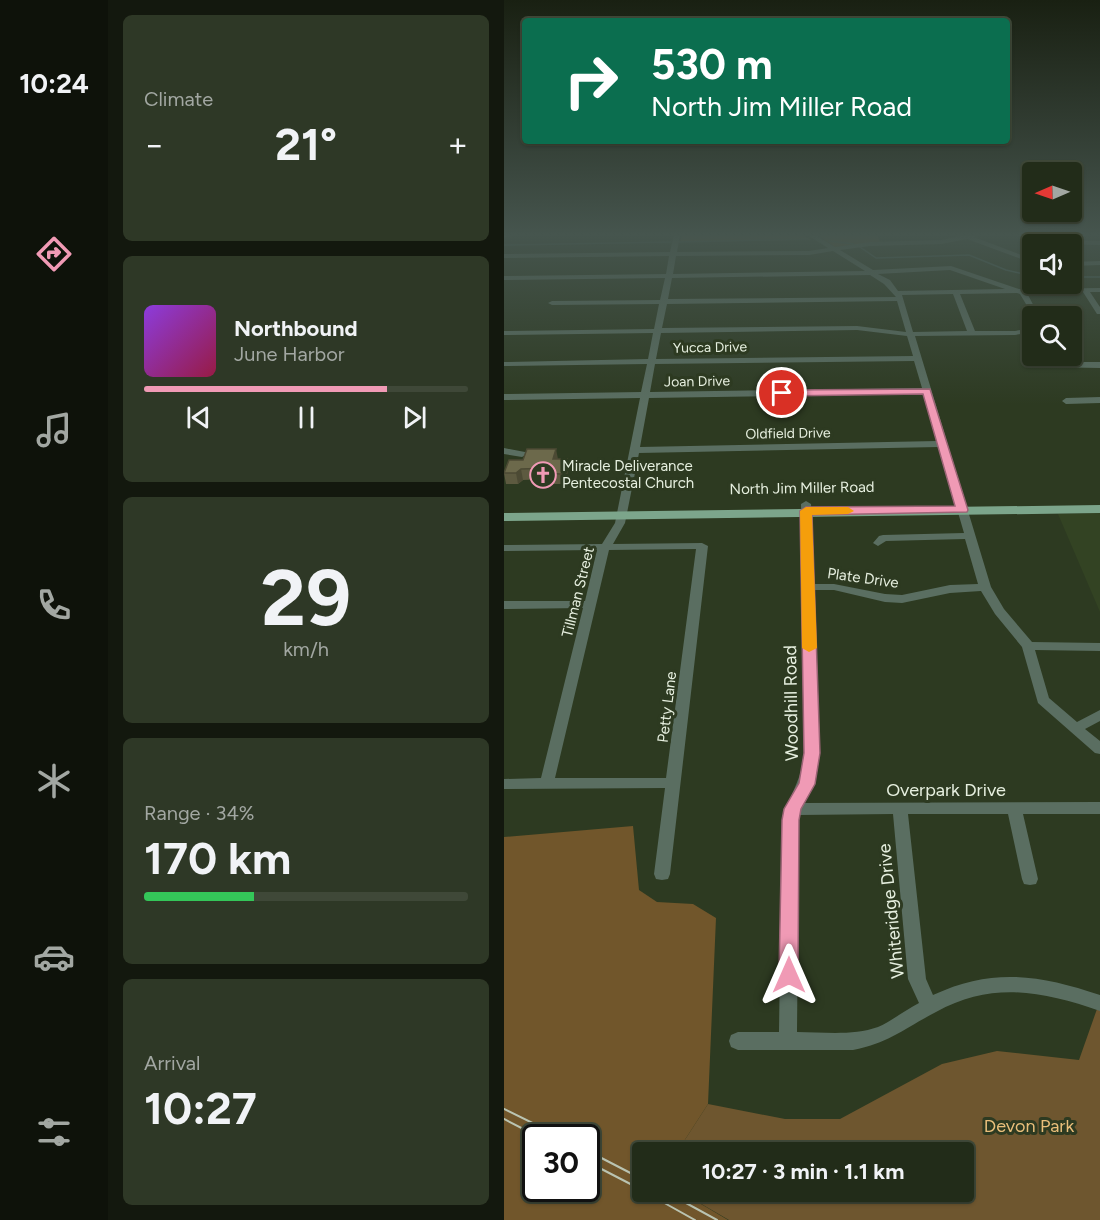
<!DOCTYPE html>
<html lang="en">
<head>
<meta charset="utf-8">
<style>
	:root { --surface:#222c19; --page:#2e3826; --text:#f1f3f6; --muted:#a2a7a2; --line:#3f4838; --accent:#f09ab5 }
	body { margin:0; font-family:Figtree,sans-serif; background:var(--page); color:var(--text); height:100vh; display:flex; flex-direction:column; font-size:22px; white-space:nowrap }
	* { box-sizing:border-box; margin:0 }
	p { font-size:20px; color:var(--muted) }
	.icon { flex:none; width:33px; height:33px; fill:none; stroke:currentColor; stroke-width:2; stroke-linecap:round; stroke-linejoin:round }
	.map { position:relative; flex:1; overflow:hidden }
	.panel { display:flex; flex-direction:column; gap:15px; padding:15px; background:#13180e; width:396px }
	.panel>* { flex:none }
	.top-card { position:absolute; left:18px; top:18px; width:488px; height:126px; border-radius:6px; box-shadow:0 2px 4px #0004,0 0 0 2px var(--line); background:#0b6e4f; color:#fff; overflow:hidden }
	.needle { width:39px; rotate:268deg }
	.buttons { position:absolute; left:518px; top:162px; display:grid; gap:12px }
	.buttons a { display:grid; place-items:center; width:60px; height:60px; border-radius:6px; background:var(--surface); box-shadow:0 2px 4px #0004,0 0 0 2px var(--line); font-size:30px }
	.speed { position:absolute; left:18px; top:1124px; display:flex; gap:12px; font-size:30px; font-weight:700; text-align:center }
	.speed>* { display:grid; place-content:center; width:78px; height:78px; border-radius:50%; background:var(--surface); box-shadow:0 2px 4px #0004,0 0 0 2px var(--line); line-height:1 }
	.speed .limit { border:3px solid #111; border-radius:9px; background:#fff; color:#111 }
	.pin { position:absolute; display:grid; place-items:center; width:51px; height:51px; color:#fff; margin:-26px; border:3px solid #fff; border-radius:50%; box-shadow:0 2px 6px #0007 }
	.me { position:absolute; width:66px; margin:-33px; rotate:0deg; stroke-linejoin:round; filter:drop-shadow(0 0 4px #0008) }
	.turn { display:flex; align-items:center; gap:21px; height:126px; padding:0 30px; font-size:27px }
	.turn .icon { width:78px; height:78px; stroke-width:2.5 }
	.turn b { display:block; font-size:42px; line-height:51px }
	.big { font-size:45px; font-weight:700; line-height:1.1 }
	.panel .card { flex:1; display:flex; flex-direction:column; justify-content:center; gap:9px; min-width:0; padding:0 21px; border-radius:9px; background:var(--page) }
	.panel .dial { align-items:center; gap:0 }
	.dial b { font-size:78px; line-height:1 }
	.song { display:flex; align-items:center; gap:18px }
	.cover { width:72px; height:72px; border-radius:9px; background:linear-gradient(135deg,hsl(270 70% 55%),hsl(340 70% 35%)) }
	.played { height:6px; border-radius:3px; background:linear-gradient(90deg,var(--accent) 75%,var(--line) 75%) }
	.keys { display:flex; justify-content:space-around; direction:ltr }
	.heat { display:flex; justify-content:space-between; align-items:center; font-size:33px; direction:ltr }
	.charge { height:9px; border-radius:4px; background:linear-gradient(90deg,#34c759 34%,var(--line) 0) }
	.trip { position:absolute; left:128px; top:1142px; width:342px; height:60px; border-radius:6px; background:var(--surface); box-shadow:0 2px 4px #0004,0 0 0 2px var(--line); font-weight:700; line-height:60px; text-align:center }
	main { display:flex; flex:1; min-height:0 }
	.tab-bar { display:flex; flex-direction:column; width:108px; justify-content:space-around; align-items:center; background:#0e120a; color:var(--muted) }
	.tab-bar .icon { width:42px; height:42px }
	.tab-bar .selected { color:var(--accent) }
	.tab-bar b { font-size:27px; color:var(--text) }
	.map>svg:first-child { display:block }
	.built { fill:#334323 }
	.green { fill:#6e562f }
	.forest { fill:#71562b; fill-rule:evenodd }
	.lines { fill:none; stroke-linecap:round; stroke-linejoin:round }
	.stream { stroke:#46625a; stroke-width:1.5 }
	.minor { fill:#5a6e61; fill-rule:evenodd }
	.major { fill:#7ca58b; fill-rule:evenodd }
	.tram { stroke:#bac4b2; stroke-width:2 }
	.wall { fill:#5d5a40 }
	.shaded-wall { fill:#4c4a34 }
	.building { fill:#6c694b; stroke:#4c4a34; stroke-width:1.5 }
	.route { fill:#f09ab5; stroke:#9c6476; stroke-width:1.5 }
	.slow { fill:#f59e0b }
	.labels { text-anchor:middle; stroke-width:6; stroke-linejoin:round; paint-order:stroke }
	.far-street-label { font-size:14px; fill:#e6efdf; stroke:#2d3a21 }
	.poi-label { font-size:15px; fill:#e6efdf; stroke:#2d3a21; text-anchor:start }
	.street-label { font-size:15px; fill:#e6efdf; stroke:#2d3a21 }
	.near-street-label { font-size:18px; fill:#e6efdf; stroke:#2d3a21 }
	.near-park-label { font-size:18px; fill:#eabf7b; stroke:#2d3a21 }
</style>
</head>
<body>
<main>
<nav class="tab-bar">
<b>10:24</b>
<svg class="icon selected" aria-label="directions" viewBox="0 0 24 24"><path d="M12 3l9 9-9 9-9-9zM9 14v-3h6M13 9l2 2-2 2"/></svg>
<svg class="icon" aria-label="music" viewBox="0 0 24 24"><path d="M9 18V5l10-2v13"/><circle cx="6" cy="18" r="3"/><circle cx="16" cy="16" r="3"/></svg>
<svg class="icon" aria-label="phone" viewBox="0 0 24 24"><path d="M5 4h4l2 5-3 2q2 4 5 5l2-3 5 2v4C11 20 4 13 5 4z"/></svg>
<svg class="icon" aria-label="climate" viewBox="0 0 24 24"><path d="M12 3v18M4 7l16 10M4 17L20 7"/></svg>
<svg class="icon" aria-label="car" viewBox="0 0 24 24"><path d="M5 17H2v-5l4-1 3-4h7l3 4 3 1v5h-3M9 17h6M6 11h13"/><circle cx="7" cy="17" r="2"/><circle cx="17" cy="17" r="2"/></svg>
<svg class="icon" aria-label="filters" viewBox="0 0 24 24"><path d="M4 7h16M4 17h16"/><circle cx="9" cy="7" r="2"/><circle cx="15" cy="17" r="2"/></svg>
</nav>
<section class="panel">
<div class="card"><p>Climate</p>
<div class="heat"><a>−</a><b class="big">21°</b><a>+</a></div>
</div>
<div class="card">
<div class="song"><i class="cover"></i><div><b>Northbound</b><p>June Harbor</p></div></div>
<div class="played"></div>
<div class="keys"><svg class="icon" aria-label="previous" viewBox="0 0 24 24"><path d="M18 5L8 12l10 7zM5 5v14"/></svg><svg class="icon" aria-label="pause" viewBox="0 0 24 24"><path d="M8 5v14M16 5v14"/></svg><svg class="icon" aria-label="next" viewBox="0 0 24 24"><path d="M6 5l10 7-10 7zM19 5v14"/></svg></div>
</div>
<div class="card dial"><b>29</b><p>km/h</p></div>
<div class="card"><p>Range · 34%</p><b class="big">170 km</b><div class="charge"></div></div>
<div class="card"><p>Arrival</p><b class="big">10:27</b></div>
</section>
<div class="map">
<svg width="596" height="1220" viewBox="0 0 596 1220">
	<rect width="100%" height="100%" fill="#2d3a21"/>
	<path class="built" d="M596,513v99l-42,-98z"/>
	<path class="green" d="M178,234h119l10,6 -131,2z
		M312,234h61l3,8 -45,5z
		M593,1009l3,1v210h-371l-50,-29h284v-39h-286l31,-48 77,15h55l102,-55 55,-13 82,9z"/>
	<path class="forest" d="M129,826l6,64 18,12 36,2 23,14 -8,186 -31,48h-35v39h37l49,29h-224v-383zM32,1137h50v51h-50z"/>
	<g class="lines">
		<path class="stream" d="M325,241l25,3
			M175,242l129,-3
			M0,245l167,-3
			M356,247l16,11 93,-3 37,15 26,6
			M567,277h29"/>
		<path class="minor" d="M0,234h27l-27,3z
			M170,234h6l-3,18 132,-1 19,-3 -22,-14h8l21,13 35,-5 71,-2 28,-6h14l-9,3 58,22v4l-65,-24 -26,5 -71,2 -30,4 33,20 78,-4 68,23 81,-1v4h-10l10,15v7h-3l-14,-22 -56,1 12,23h-6l-13,-22 -3,-1 -57,1 15,37h40l17,-3v4l-17,3 -100,1 76,251 13,22 28,33 68,1v8l-65,-1 14,48 28,24 23,-12v11l-15,8 15,12v13l-5,-1 -57,-50 -16,-56 -27,-33 -14,-23 -31,2 -48,10 -17,-1 -51,-12h-20l5,163 -3,21 -13,29 297,-1v12h-77l15,65 -2,5 -6,1 -6,-1 -2,-5 -14,-65h-100l18,165 7,16c60,-28 107,-20 167,0v16c-58,-20 -108,-30 -164,1 -31,16 -47,31 -83,38h-115l-7,-3 -2,-6 2,-6 7,-3h41l3,-212c7,-23 20,-42 23,-67l-4,-249 5,-3 5,3 3,80h20l51,10 17,1 48,-10 28,-1 -13,-45 -79,2 -8,5 -5,-3 6,-7 4,-1 81,-2 -25,-86 -300,6 -14,70 -12,21 89,-1 6,3 -38,328 -2,5 -6,1 -6,-1 -2,-5 11,-86 -161,1v-10l37,-1 42,-170 -79,1v-8h81l12,-51 -93,1v-6l98,-1 13,-21 25,-125 -136,2v-6l137,-2 6,-28 -143,2v-4l144,-3 5,-26 -149,2v-4l150,-2 5,-25 -107,1 -4,-2 4,-2 108,-1 5,-22 -161,2v-4l162,-2 3,-18 -165,2v-4l166,-2zM329,251l32,20 -192,3 3,-18 133,-1zM446,270l55,19 -107,2 -8,-11 -12,-6zM366,275l14,9 12,13 -228,2 4,-21zM449,294l14,37 -54,1 -11,-37zM393,301l9,31 -49,-6 -195,2 5,-24zM353,330l50,6 6,20 -257,3 5,-26zM410,361l8,27 -272,4 5,-28zM419,394l14,47 -297,6 9,-49zM192,549l-30,229h-111l54,-228zM389,814l15,165 11,24c-14,7 -27,18 -41,24 -25,9 -55,5 -81,5l2,-217z
			M526,234h11l20,6 39,1v4l-39,-1z
			M596,261v4l-29,1v-4z
			M543,362h53v6l-56,-1v-4z
			M596,397v6l-34,1 -4,-3 4,-3z
			M0,448l21,4 2,2 -5,3 -18,-3z"/>
		<path class="major" d="M596,505v8l-596,8v-8z"/>
		<path class="tram" d="M0,1109l57,28
			M0,1119l35,18
			M82,1150l56,29
			M82,1161l56,29
			M139,1191l52,29
			M160,1191l53,29"/>
	</g>
	<path class="wall" d="M54,459h9l1,11 -3,13 -3,1h-13v-5l-26,1 -5,4h-12l-2,-11z"/>
	<path class="shaded-wall" d="M52,449l2,10h-5z
		M63,459l1,11 -3,13 -3,1 -2,-10z
		M17,469l2,11 -5,4 -2,-11z"/>
	<path class="building" d="M23,449h29l-3,10h14l-4,13 -3,2 -12,-1 1,-5 -28,1 -5,4h-12l5,-13h14z"/>
	<linearGradient id="sky" x2="0" y2="1"><stop stop-color="#192012"/><stop offset="0.58" stop-color="#46554e"/><stop offset="1" stop-color="#46554e" stop-opacity="0"/></linearGradient>
	<rect width="596" height="405" fill="url(#sky)"/>
	<path class="route" d="M426,389l38,121 -1,2 -155,3 8,238 -5,31 -14,25 -2,11 -1,155 -2,6 -7,3 -7,-3 -3,-6 3,-155 2,-11 15,-26 5,-30 -4,-242 6,-4 149,-1 -32,-112 -141,2 -5,-3 5,-3z"/>
	<path class="slow" d="M302,507h42l6,4 -6,3 -36,1 5,133 -8,4 -7,-4 -2,-137z"/>
	<defs>
		<g id="church-ring" transform="scale(1.35)"><circle r="9.5" fill="#2d3a21" stroke="#f09ab5" stroke-width="1.5"/><path d="M-1.2-6h2.4v3.5h3.3v2.4h-3.3V6h-2.4V-.1h-3.3v-2.4h3.3Z" fill="#f09ab5"/></g>
	</defs>
	<g fill-rule="evenodd">
		<use href="#church-ring" x="39" y="475"/>
	</g>
	<g class="labels">
		<g class="far-street-label">
			<text transform="translate(206 347) rotate(-1)" y="5">Yucca Drive</text>
			<text transform="translate(193 381) rotate(-1)" y="5">Joan Drive</text>
			<text transform="translate(284 433) rotate(-1)" y="5">Oldfield Drive</text>
		</g>
		<g class="poi-label">
			<text x="58" y="471">Miracle Deliverance<tspan x="58" dy="17">Pentecostal Church</tspan></text>
		</g>
		<g class="street-label">
			<text transform="translate(298 488) rotate(-1)" y="5">North Jim Miller Road</text>
			<text transform="translate(359 578) rotate(8)" y="5">Plate Drive</text>
			<text transform="translate(74 592) rotate(-76)" y="5">Tillman Street</text>
			<text transform="translate(163 707) rotate(-83)" y="5">Petty Lane</text>
		</g>
		<g class="near-street-label">
			<text transform="translate(287 703) rotate(-91)" y="6">Woodhill Road</text>
			<text x="442" y="796">Overpark Drive</text>
			<text transform="translate(387 911) rotate(-96)" y="6">Whiteridge Drive</text>
		</g>
		<g class="near-park-label">
			<text x="525" y="1132">Devon Park</text>
		</g>
	</g>
</svg>
<div class="buttons">
<a><svg class="needle" viewBox="-14 -14 28 28"><path d="M0-13l5 13h-10z" fill="#e53935"/><path d="M0 13l5-13h-10z" fill="#a2a7a2"/></svg></a>
<a><svg class="icon" aria-label="sound" viewBox="0 0 24 24"><path d="M4 9h4l5-4v14l-5-4H4zM17 9q2 3 0 6"/></svg></a>
<a><svg class="icon" aria-label="search" viewBox="0 0 24 24"><circle cx="10" cy="10" r="6"/><path d="M15 15l6 6"/></svg></a>
</div>
<div class="speed"><div class="limit">30</div></div>
<div class="pin" style="left:278px;top:393px;background:#d93025"><svg class="icon" aria-label="arrive" viewBox="0 0 24 24"><path d="M6 21V4h12l-3 4 3 4H6"/></svg></div>
<svg class="me" style="left:285px;top:975px" viewBox="-20 -20 40 40"><path d="M0-17L14 15 0 8-14 15z" fill="#f09ab5" stroke="#fff" stroke-width="4"/></svg>
<div class="trip">10:27 · 3 min · 1.1 km</div>
<div class="top-card">
<div class="turn"><svg class="icon" aria-label="right" viewBox="0 0 24 24"><path d="M7 20v-9h11M14 6l5 5-5 5"/></svg><div><b>530 m</b>North Jim Miller Road</div></div>
</div>
</div>
</main>
</body>
</html>
